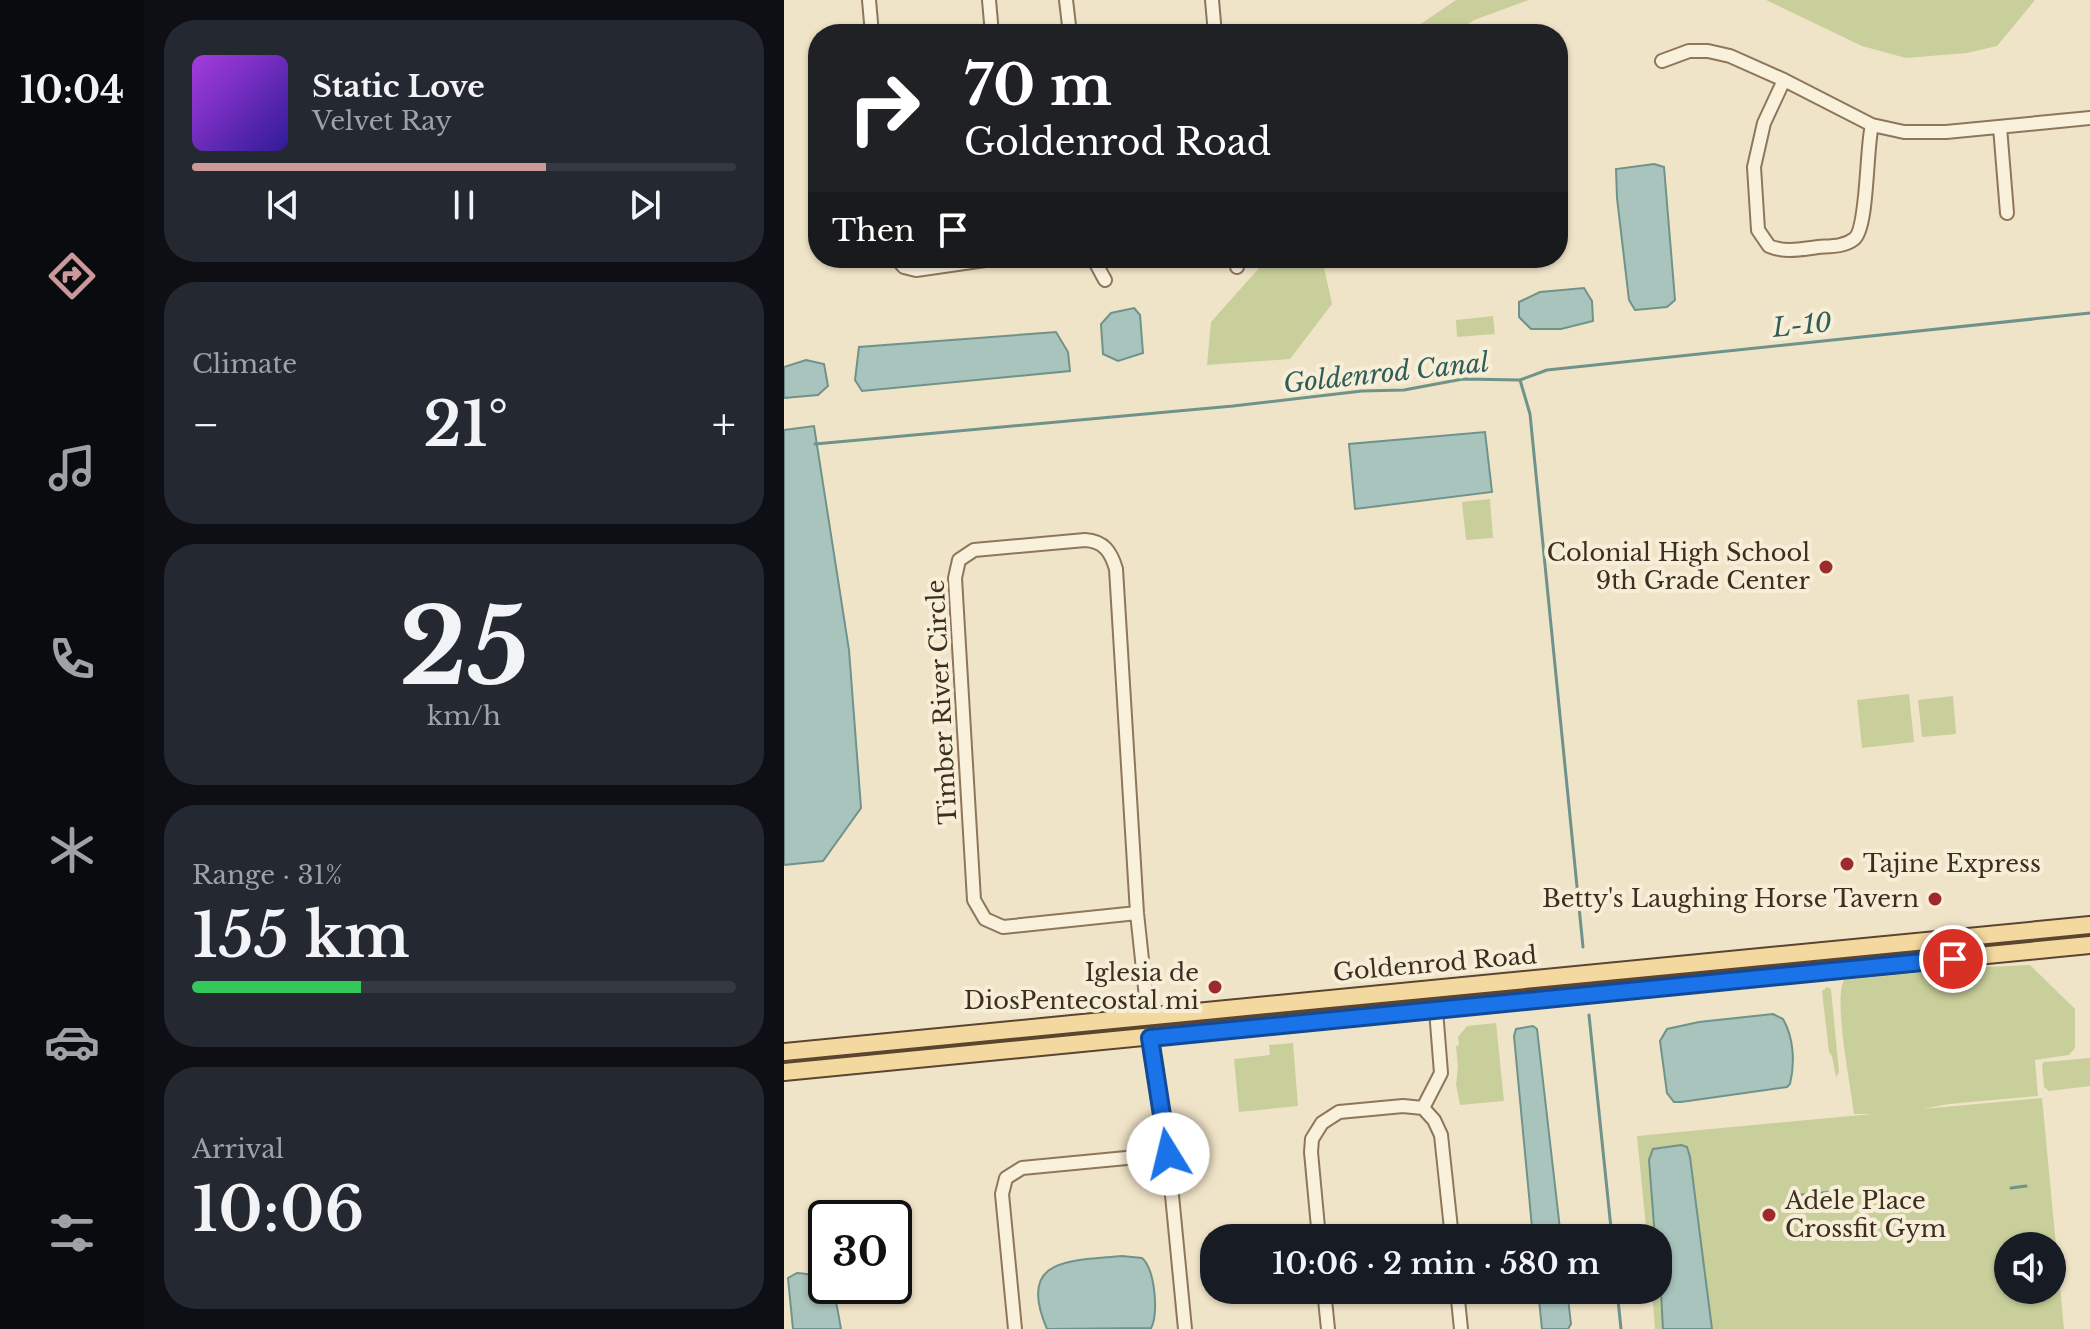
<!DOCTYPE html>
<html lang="en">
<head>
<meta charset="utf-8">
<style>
	:root { --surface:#171b24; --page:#242831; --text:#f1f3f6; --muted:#9ea1a6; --line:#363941; --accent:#cc999b }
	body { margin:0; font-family:"Libre Baskerville",serif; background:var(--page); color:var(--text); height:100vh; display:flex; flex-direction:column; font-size:30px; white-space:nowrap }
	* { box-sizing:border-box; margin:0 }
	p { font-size:26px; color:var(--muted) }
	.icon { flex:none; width:44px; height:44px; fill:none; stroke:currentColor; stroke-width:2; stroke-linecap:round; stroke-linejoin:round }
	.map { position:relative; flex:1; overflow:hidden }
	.panel { display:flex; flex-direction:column; gap:20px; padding:20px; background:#0d0f14; width:640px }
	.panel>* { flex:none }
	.guide { position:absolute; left:24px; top:24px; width:760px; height:244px; border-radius:32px; box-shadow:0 2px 6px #0004; background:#202124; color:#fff; overflow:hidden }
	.tools { position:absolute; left:1210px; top:1232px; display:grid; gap:16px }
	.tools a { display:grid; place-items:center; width:72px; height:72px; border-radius:50%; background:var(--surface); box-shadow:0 2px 6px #0004; font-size:40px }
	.speed { position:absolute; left:24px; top:1200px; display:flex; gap:16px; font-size:40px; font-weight:700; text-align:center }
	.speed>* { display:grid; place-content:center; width:104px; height:104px; border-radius:50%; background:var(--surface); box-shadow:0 2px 6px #0004; line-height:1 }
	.speed .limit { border:4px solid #111; border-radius:12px; background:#fff; color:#111 }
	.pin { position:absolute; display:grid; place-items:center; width:68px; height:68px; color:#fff; margin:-34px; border:4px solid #fff; border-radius:50%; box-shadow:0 2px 8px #0007 }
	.me { position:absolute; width:88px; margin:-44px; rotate:351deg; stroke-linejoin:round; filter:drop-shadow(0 0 6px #0008) }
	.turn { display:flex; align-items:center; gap:28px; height:168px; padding:0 24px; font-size:36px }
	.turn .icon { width:104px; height:104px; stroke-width:2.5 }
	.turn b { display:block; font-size:56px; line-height:68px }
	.then { display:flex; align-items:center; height:76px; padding:0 24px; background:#0003; gap:16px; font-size:30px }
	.big { font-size:60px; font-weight:600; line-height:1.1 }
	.panel .widget { flex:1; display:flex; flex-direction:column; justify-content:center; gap:12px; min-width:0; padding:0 28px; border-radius:32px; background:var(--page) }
	.panel .dial { align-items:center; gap:0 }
	.dial b { font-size:104px; line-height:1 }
	.song { display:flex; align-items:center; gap:24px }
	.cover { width:96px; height:96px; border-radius:12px; background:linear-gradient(135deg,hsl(280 70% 55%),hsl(250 70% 35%)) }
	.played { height:8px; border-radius:4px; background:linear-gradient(90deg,var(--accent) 65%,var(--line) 65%) }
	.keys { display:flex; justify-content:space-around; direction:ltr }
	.heat { display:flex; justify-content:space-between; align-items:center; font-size:44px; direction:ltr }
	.charge { height:12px; border-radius:6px; background:linear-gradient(90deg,#34c759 31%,var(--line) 0) }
	.trip { position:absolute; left:416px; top:1224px; width:472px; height:80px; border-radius:32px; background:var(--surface); box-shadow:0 2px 6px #0004; font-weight:600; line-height:80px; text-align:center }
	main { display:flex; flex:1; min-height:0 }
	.menu { display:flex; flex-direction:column; width:144px; justify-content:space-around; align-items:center; background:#090b0e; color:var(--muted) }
	.menu .icon { width:56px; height:56px }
	.menu .current { color:var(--accent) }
	.menu b { font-size:36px; color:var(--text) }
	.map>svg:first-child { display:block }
	.green { fill:#c9cf9b; fill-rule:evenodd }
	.water { fill:#a9c4bc; stroke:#6f938a; stroke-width:2 }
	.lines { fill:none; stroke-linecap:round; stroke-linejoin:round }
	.stream { stroke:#6f938a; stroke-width:3 }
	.minor-casing { stroke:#8d765c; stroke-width:16 }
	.major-casing { stroke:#5b4430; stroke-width:20 }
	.minor { stroke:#faf1dc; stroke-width:12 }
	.major { stroke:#f3d9a0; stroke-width:16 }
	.route-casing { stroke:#114b97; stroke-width:20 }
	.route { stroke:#1a73e8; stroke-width:14 }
	.poi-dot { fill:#9e2a2b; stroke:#f7eed8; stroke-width:3 }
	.labels { text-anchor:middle; stroke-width:8; stroke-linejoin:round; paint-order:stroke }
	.poi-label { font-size:24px; fill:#3d2e20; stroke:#f7eed8; text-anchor:end }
	.street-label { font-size:24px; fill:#3d2e20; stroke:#f7eed8 }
	.water-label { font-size:26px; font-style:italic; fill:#2f5d5a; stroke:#f7eed8 }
</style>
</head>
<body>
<main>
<nav class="menu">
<b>10:04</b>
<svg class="icon current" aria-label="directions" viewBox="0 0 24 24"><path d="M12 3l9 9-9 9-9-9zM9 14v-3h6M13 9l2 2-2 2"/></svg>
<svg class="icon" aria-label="music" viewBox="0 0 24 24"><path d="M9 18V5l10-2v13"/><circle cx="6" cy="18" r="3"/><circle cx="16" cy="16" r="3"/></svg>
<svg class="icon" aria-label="phone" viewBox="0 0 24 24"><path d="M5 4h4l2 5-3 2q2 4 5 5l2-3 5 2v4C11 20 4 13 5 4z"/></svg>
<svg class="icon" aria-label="climate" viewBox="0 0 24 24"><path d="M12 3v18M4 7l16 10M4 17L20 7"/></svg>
<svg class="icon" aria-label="car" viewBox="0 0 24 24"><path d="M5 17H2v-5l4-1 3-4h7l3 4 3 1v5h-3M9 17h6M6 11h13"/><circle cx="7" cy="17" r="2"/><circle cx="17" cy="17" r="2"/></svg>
<svg class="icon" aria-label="filters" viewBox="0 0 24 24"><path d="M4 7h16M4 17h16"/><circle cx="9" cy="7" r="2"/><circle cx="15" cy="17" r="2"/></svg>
</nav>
<section class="panel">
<div class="widget">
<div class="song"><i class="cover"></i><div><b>Static Love</b><p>Velvet Ray</p></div></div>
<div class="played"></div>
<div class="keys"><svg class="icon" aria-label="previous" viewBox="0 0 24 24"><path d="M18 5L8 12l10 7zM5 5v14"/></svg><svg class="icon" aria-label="pause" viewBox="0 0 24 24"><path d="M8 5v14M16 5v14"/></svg><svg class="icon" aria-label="next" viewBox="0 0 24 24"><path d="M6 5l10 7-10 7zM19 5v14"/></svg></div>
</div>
<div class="widget"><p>Climate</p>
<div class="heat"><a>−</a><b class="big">21°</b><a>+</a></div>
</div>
<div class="widget dial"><b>25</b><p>km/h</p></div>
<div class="widget"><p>Range · 31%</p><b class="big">155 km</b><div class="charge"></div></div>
<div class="widget"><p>Arrival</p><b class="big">10:06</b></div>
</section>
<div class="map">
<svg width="1306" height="1329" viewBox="0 0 1306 1329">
	<rect width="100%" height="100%" fill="#f0e4c8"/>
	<path class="green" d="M672,0h73l-55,20 -21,14h-47z
		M982,0h269l-38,46 -30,7 -61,5 -44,-12z
		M484,258h58l-3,5 9,41 -42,55 -83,6 4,-43z
		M709,316l2,18 -38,3 -1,-17z
		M706,499l3,39 -27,2 -4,-38z
		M1125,694l5,48 -52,6 -5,-48z
		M1169,696l3,38 -34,3 -4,-37z
		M1246,965l45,44v39l-6,7 -34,5 3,36 -89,8 -27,5 120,-11 22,231h-409l-3,-39h6v-52h-11l-10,-102 235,-22h-18c-3,-28 -21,-113 -10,-134l123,-12zM1224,1246h44v44h-44z
		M1043,987l4,2 8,83 -3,5 -4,-21 -3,-4 -7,-61z
		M712,1023l8,78 -44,4 -4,-21 2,-17 -2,-21 3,-1 -1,-8 9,-11z
		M509,1043l5,63 -59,6 -5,-53 36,-4 -1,-10z
		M1306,1058v28l-41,5 -5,-4 -2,-22 2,-3z"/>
	<path class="water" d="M870,164l10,3 11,133 -8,7 -32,3 -6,-10 -12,-102 -1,-29z
		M800,288l8,13 1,20 -32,8h-30l-12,-12v-15l21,-10z
		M350,308l6,7 3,38 -25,8 -15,-7 -2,-30 10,-11z
		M272,332l12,20 2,19 -208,20 -7,-11 4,-33z
		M22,360l18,4 4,22 -10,9 -34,3v-31z
		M30,426l35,224 12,158 -38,53 -39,4v-435z
		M701,432l7,60 -137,17 -6,-65z
		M989,1014l10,5c11,19 12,44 7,65l-3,3 -106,15h-7l-7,-9 -7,-52 7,-12 32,-7z
		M749,1026l4,3 24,209h-28l-19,-202 2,-7z
		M897,1145l6,2 3,10 22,172h-49l-5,-91h-3l-6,-78 4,-11z
		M1043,1192l1,14 -28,3 -2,-14z
		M338,1256l20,2c13,11 17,57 9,70l-104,1c-31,-72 23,-68 75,-73z
		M13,1273c38,2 38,23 44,56h-48l-5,-51z
		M754,1290h29l4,34 -3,5h-26z"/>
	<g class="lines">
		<path class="stream" d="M736,380l10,34 53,533
			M31,444l418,-38 129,-15 42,-1 59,-11 57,1 27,-10 543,-57
			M805,1015l23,223
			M1227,1188l15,-2
			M833,1290l4,39"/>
		<g class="minor-casing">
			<path id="minor" d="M85,0l3,34
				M205,0l3,34
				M282,0l4,34
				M428,0l3,34
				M878,61l27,-10h19l22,5 54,24 88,45 32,7h42l144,-14
				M1000,80l-20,43 -10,44 4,63 11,16c16,7 33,3 49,1 11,-1 26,0 36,-8 14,-10 12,-91 18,-114
				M1216,127l7,86
				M112,258l8,9 12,3 83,-12
				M309,258l12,22
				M452,258l1,9
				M353,913l-134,14 -18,-8 -11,-19 -19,-322 4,-18 15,-10 111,-10c19,1 26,12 31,29l21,344 11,103
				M366,1038l18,116 17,175
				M639,1108l18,-35 -5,-63
				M535,1238l-8,-86 1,-13 10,-16 17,-11 64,-6 20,2 11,12 7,15 11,103
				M540,1290l4,39
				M673,1290l4,39
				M231,1329l-13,-135 4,-16 16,-10 146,-14"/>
		</g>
		<g class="major-casing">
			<path id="major" d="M0,1052l1306,-127
				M0,1072l1306,-127"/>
		</g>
		<use href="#minor" class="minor"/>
		<use href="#major" class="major"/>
	</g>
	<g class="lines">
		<g class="route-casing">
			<path id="route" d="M384,1154l-18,-116 803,-79"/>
		</g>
		<use href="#route" class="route"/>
	</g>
	<g class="poi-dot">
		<circle cx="1042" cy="567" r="8"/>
		<circle cx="1063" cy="864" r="8"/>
		<circle cx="1151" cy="899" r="8"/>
		<circle cx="431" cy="987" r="8"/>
		<circle cx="985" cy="1215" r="8"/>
	</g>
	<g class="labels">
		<g class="poi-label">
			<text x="1026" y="561">Colonial High School<tspan x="1026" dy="28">9th Grade Center</tspan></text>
			<text x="1079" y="872" text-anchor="start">Tajine Express</text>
			<text x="1135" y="907">Betty's Laughing Horse Tavern</text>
			<text x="415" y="981">Iglesia de<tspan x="415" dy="28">DiosPentecostal mi</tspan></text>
			<text x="1001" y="1209" text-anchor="start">Adele Place<tspan x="1001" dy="28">Crossfit Gym</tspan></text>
		</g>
		<g class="street-label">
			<text transform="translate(158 702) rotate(-93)" y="8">Timber River Circle</text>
			<text transform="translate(651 964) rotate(-5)" y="8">Goldenrod Road</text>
		</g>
		<g class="water-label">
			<text transform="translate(1018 325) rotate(-6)" y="9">L-10</text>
			<text transform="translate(602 373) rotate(-6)" y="9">Goldenrod Canal</text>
		</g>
	</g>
</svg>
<div class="tools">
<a><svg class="icon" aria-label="sound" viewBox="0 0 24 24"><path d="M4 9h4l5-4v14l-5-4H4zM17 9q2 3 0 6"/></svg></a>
</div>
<div class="speed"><div class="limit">30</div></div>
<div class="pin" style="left:1169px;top:959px;background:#d93025"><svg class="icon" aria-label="arrive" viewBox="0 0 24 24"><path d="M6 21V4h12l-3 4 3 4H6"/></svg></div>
<svg class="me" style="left:384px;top:1154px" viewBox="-20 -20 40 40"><circle r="19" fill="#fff"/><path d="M0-13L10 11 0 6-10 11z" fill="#1a73e8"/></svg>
<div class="trip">10:06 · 2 min · 580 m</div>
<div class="guide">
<div class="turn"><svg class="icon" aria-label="right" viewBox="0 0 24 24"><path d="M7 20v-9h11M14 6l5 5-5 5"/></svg><div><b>70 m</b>Goldenrod Road</div></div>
<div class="then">Then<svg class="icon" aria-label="arrive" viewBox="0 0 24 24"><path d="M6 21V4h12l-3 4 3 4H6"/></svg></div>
</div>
</div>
</main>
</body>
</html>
